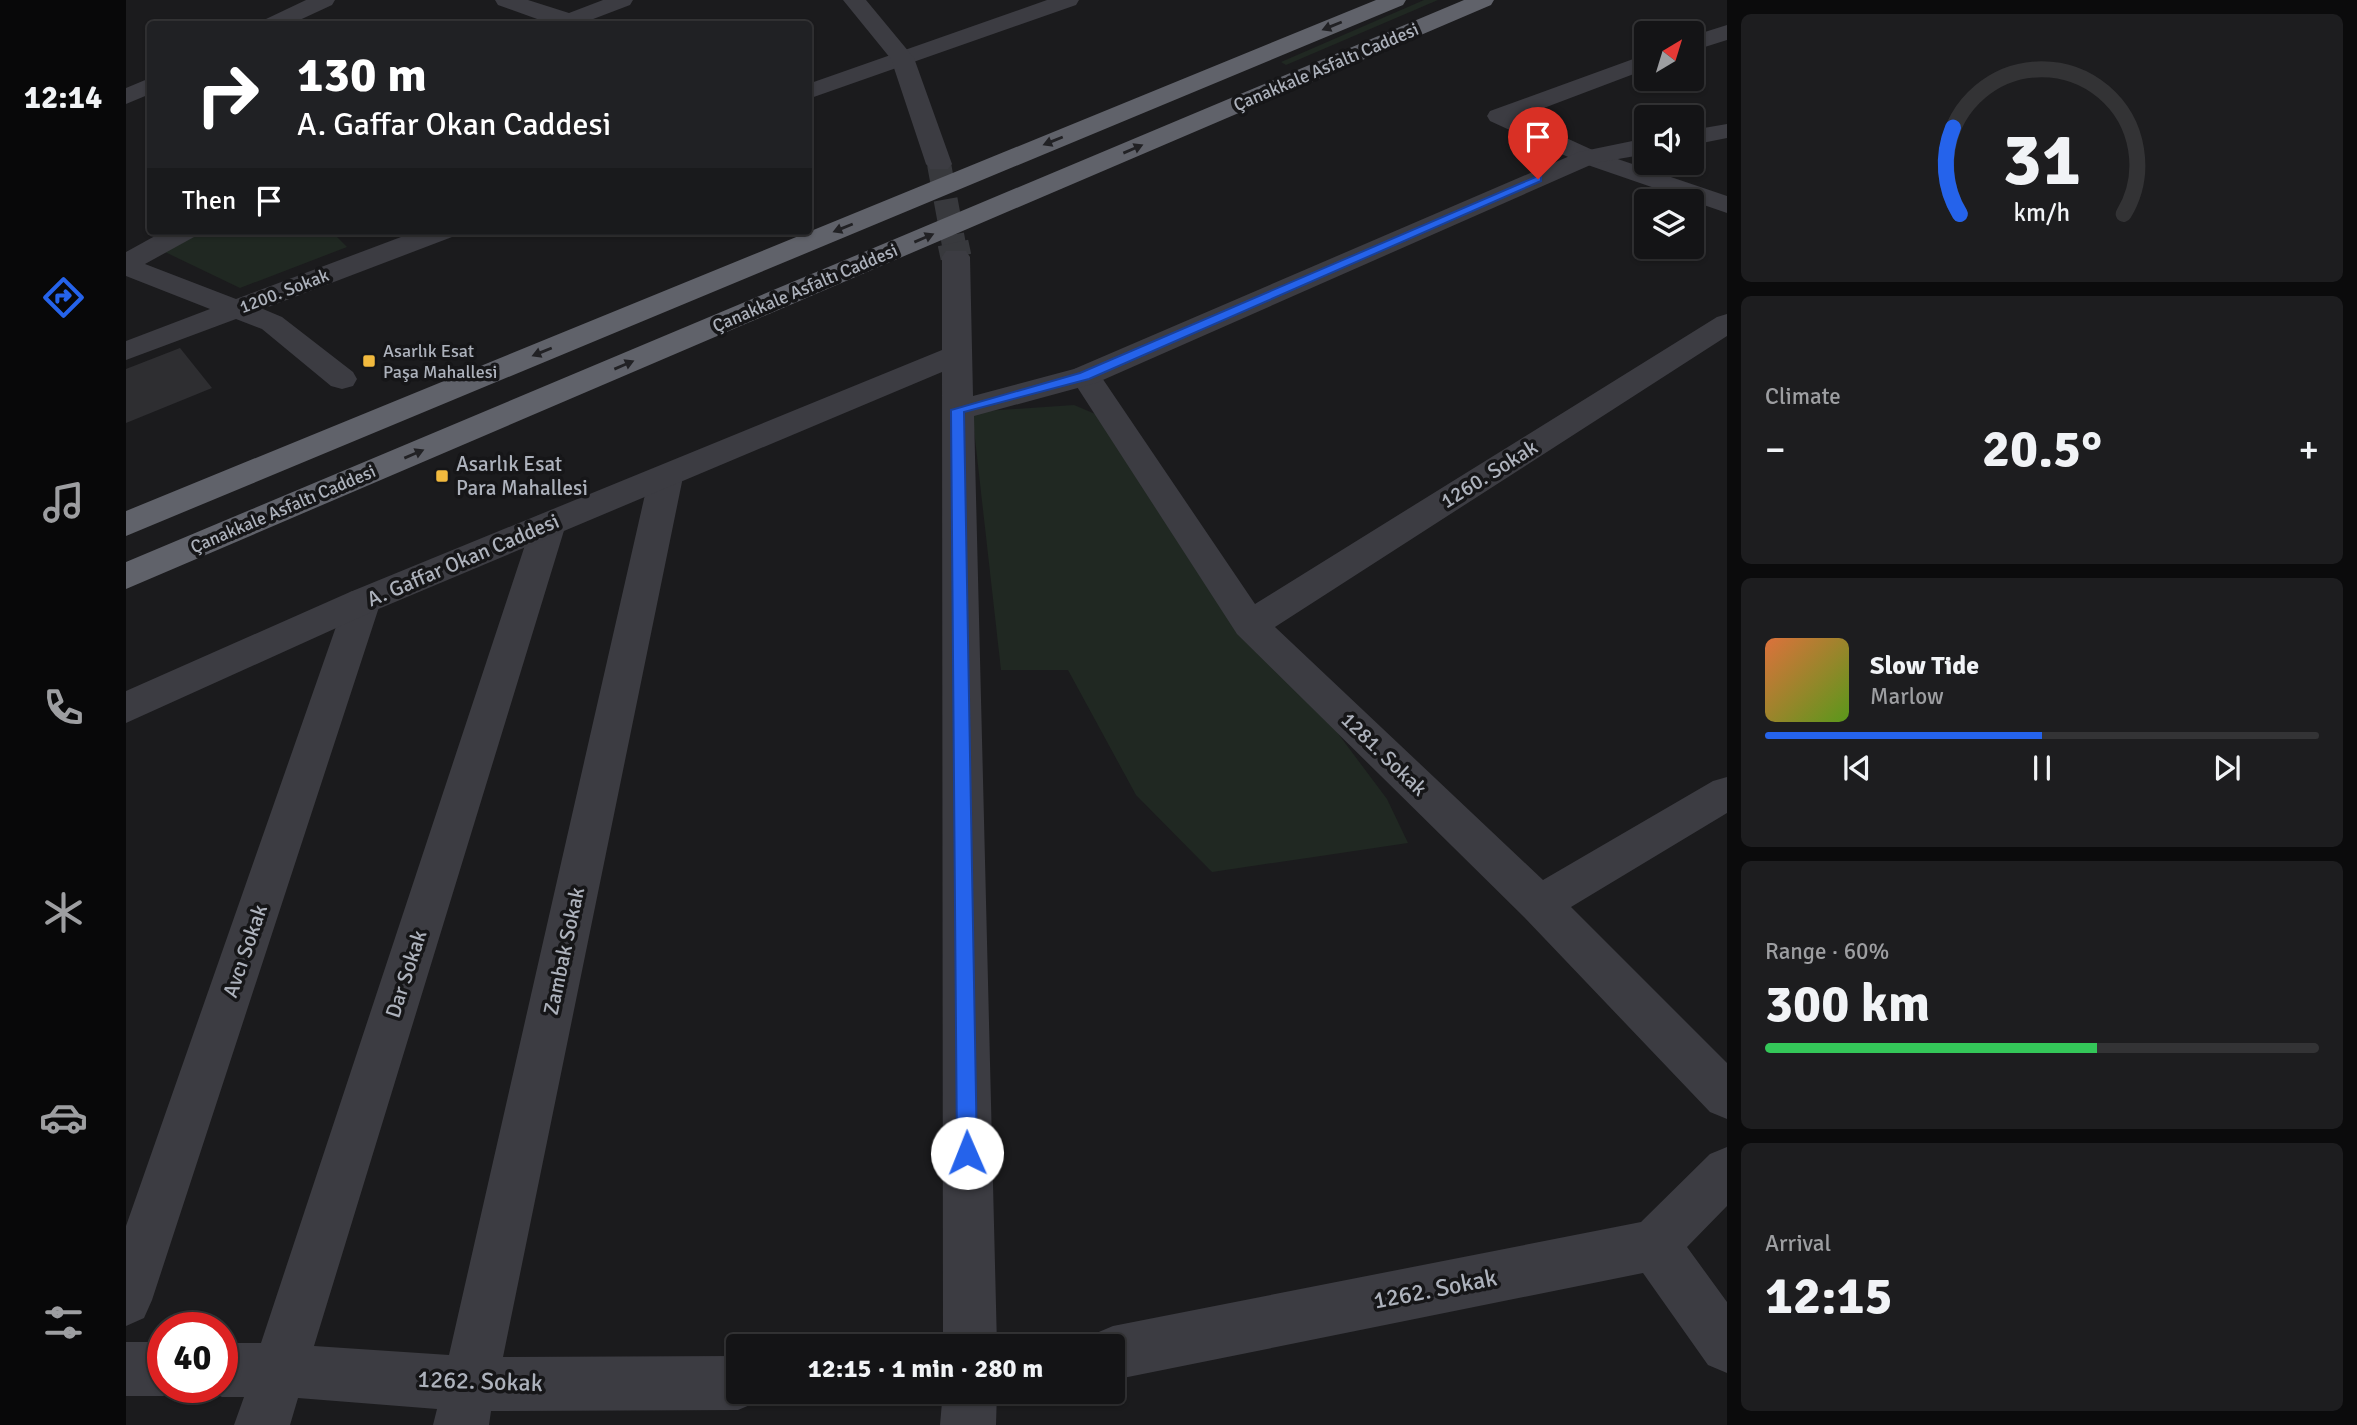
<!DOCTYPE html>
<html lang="en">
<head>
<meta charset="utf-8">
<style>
	:root { --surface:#141416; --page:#1d1d1f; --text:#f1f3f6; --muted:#9d9ea1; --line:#333335; --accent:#2563eb }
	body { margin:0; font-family:Signika,sans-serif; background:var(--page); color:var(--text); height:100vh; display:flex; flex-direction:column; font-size:26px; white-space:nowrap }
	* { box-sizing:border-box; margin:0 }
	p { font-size:23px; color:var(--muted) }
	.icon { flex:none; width:38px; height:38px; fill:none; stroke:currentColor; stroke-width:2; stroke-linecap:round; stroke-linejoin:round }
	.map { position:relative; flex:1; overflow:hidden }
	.side { display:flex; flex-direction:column; gap:14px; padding:14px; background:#0b0b0c; width:630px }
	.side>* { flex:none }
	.guide { position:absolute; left:21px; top:21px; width:665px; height:214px; border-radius:7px; box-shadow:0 2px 5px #0004,0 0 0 2px var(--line); background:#202124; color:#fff; overflow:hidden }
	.needle { width:46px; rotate:38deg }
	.fabs { position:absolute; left:1508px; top:21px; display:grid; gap:14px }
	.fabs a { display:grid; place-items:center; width:70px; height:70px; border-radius:7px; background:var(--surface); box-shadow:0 2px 5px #0004,0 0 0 2px var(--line); font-size:35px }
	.speed { position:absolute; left:21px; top:1312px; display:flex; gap:14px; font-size:35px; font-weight:700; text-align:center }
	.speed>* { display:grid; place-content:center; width:91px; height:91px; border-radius:50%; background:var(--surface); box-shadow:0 2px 5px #0004,0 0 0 2px var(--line); line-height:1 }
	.speed .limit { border:10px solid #d22; background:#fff; color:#111 }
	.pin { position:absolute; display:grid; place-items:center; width:60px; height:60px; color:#fff; margin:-72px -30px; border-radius:50% 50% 50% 0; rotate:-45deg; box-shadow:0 0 7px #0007 }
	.pin .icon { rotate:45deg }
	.me { position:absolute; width:77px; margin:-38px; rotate:359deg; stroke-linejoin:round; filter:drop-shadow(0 0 5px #0008) }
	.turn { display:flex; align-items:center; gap:24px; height:147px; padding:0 35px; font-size:32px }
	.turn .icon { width:91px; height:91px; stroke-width:2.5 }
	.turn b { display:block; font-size:49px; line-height:60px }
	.then { display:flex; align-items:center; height:66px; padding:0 35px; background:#0003; gap:14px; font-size:26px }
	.big { font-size:52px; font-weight:700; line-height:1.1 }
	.side .card { flex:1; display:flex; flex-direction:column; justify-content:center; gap:10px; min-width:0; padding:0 24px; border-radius:10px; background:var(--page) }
	.side .dial { align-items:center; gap:0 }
	.dial svg { height:182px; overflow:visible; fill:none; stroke:var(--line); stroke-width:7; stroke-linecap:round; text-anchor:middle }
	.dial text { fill:var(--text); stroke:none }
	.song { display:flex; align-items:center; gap:21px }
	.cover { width:84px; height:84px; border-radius:10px; background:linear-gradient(135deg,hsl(20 70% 55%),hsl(90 70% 35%)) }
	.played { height:7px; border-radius:4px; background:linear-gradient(90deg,var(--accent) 50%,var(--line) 50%) }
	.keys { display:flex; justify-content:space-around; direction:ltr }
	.heat { display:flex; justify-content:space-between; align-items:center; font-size:38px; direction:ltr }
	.charge { height:10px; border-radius:5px; background:linear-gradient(90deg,#34c759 60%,var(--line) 0) }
	.trip { position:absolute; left:600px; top:1334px; width:399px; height:70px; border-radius:7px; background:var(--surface); box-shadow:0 2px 5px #0004,0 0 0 2px var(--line); font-weight:700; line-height:70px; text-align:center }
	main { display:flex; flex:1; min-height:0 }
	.menu { display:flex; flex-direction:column; width:126px; justify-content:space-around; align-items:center; background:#080809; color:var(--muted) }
	.menu .icon { width:49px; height:49px }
	.menu .selected { color:var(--accent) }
	.menu b { font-size:32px; color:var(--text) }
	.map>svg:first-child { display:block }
	.green { fill:#202822 }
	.building { fill:#2e2e31 }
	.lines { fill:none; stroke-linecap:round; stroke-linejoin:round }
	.tertiary-tunnel-far1 { stroke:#38393d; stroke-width:24; stroke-dasharray:24 12; stroke-linecap:butt }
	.tertiary-tunnel { stroke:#38393d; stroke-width:31; stroke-dasharray:31 16; stroke-linecap:butt }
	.minor { fill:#3c3c42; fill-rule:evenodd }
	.tertiary { fill:#3c3c42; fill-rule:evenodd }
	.trunk { fill:#60626a; fill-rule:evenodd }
	.oneway { fill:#212124 }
	.route { fill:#2563eb; stroke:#184099; stroke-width:2 }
	.poi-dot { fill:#f2ba3e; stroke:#161618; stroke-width:2.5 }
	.labels { text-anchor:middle; stroke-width:7; stroke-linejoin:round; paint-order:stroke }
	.far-street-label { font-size:18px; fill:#adb2bc; stroke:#161618 }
	.far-poi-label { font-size:18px; fill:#adb2bc; stroke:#161618; text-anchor:start }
	.poi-label { font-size:21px; fill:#adb2bc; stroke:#161618; text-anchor:start }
	.street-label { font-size:21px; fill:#adb2bc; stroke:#161618 }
	.near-street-label { font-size:24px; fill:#adb2bc; stroke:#161618 }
</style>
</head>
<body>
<main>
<nav class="menu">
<b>12:14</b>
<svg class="icon selected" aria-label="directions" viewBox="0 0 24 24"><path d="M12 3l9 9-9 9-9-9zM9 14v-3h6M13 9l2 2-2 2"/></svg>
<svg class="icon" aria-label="music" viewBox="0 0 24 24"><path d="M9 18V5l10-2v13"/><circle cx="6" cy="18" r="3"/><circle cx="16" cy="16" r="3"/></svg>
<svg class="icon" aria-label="phone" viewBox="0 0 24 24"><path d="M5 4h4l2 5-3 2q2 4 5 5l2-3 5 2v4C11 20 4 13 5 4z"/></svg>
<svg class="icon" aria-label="climate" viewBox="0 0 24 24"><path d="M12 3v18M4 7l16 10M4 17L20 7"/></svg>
<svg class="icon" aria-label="car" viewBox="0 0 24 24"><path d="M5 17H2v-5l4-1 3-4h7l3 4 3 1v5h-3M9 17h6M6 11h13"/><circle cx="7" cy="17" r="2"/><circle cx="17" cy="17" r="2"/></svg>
<svg class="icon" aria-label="filters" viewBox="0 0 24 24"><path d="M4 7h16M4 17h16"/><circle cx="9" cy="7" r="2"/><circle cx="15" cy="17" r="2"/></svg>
</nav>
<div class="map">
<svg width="1601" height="1425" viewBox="0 0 1601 1425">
	<rect width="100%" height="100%" fill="#1b1b1d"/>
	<path class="green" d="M1298,0h14l-152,65 -5,-3z
		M77,231h128l16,16 -107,41 -75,-36z
		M948,405l26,11 287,383 21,44 -196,29 -76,-77 -68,-125h-67l-29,-258z"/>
	<path class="building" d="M54,348l32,40 -86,35v-54z"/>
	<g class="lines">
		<path class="tertiary-tunnel-far1" d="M813,164l15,81"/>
		<path class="tertiary-tunnel" d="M827,243l3,14"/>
		<path class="minor" d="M180,0h29l-3,5 -41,19h-28l3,-5z
			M369,0h33l41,13 34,-13h30l-3,5 -42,16 2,3h-39l-53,-19z
			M921,0h32l-3,5 -268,94v-15z
			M1601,25v15l-35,11v-15z
			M1521,54v15l-127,48 77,35 130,44v17l-148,-51 -89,-41 -3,-5 3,-5z
			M24,78v16l-24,10v-16z
			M38,231h34l-4,6 -49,27 91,35 181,-68h39l-4,6 -189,72 19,8 71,55 4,7 -4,7 -11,3 -11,-3 -69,-57 -26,-10 -110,41v-19l84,-32 -84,-33v-24z
			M1601,314v22l-452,291 268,253 170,-99 14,-4v36l-156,94 156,156v56l-17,-7 -186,-195 -287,-283 -167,-258 4,-7 11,-2 11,2 159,235 462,-287z
			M540,466l12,3 5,8 -180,880 235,-1v35h24l-5,11 -19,8 -247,1 -2,14h-56l4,-16 -139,-11 -8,27h-56l10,-28h-22l-20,-9h20v-45h39l271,-819 5,-8 12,-4 12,4 5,8 -252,822 135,9 200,-878 5,-8z
			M237,588l13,4 5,9 -229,699 -8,18 -18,8v-100l219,-625 5,-9z
			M1601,1147v59l-40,41 40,55v71l-19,-8 -65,-92 -530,107v-34h-24l5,-12 19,-8 528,-104 69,-68z
			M0,1342h37v46h19l-19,8h-37z"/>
		<path class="tertiary" d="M717,0h23l48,58 38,106 -4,5h-18l-4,-5 -35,-105z
			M1601,124v14l-35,7v-15z
			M1521,138v16l-52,9 -499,220 -122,33 23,930h-54l-1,-974 -566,238 -250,113v-32l224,-99 592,-242v-93l4,-6h20l4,6 3,139 101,-27 505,-217z
			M817,1391h54l-1,34h-56z"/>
		<path class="trunk" d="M1250,0h30l-3,5 -1277,531v-25z
			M1338,0h30l-3,5 -1365,584v-27z"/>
	</g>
	<defs><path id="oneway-solid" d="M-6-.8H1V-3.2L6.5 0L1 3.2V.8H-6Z" transform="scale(1.75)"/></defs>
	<g class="oneway">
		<use href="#oneway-solid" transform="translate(1206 26) rotate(158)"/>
		<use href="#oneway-solid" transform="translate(927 141) rotate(158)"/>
		<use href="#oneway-solid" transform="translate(1007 149) rotate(-23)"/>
		<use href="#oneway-solid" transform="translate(717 228) rotate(158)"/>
		<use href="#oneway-solid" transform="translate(798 238) rotate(-23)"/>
		<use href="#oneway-solid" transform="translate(416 352) rotate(158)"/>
		<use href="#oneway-solid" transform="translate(498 365) rotate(-23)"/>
		<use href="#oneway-solid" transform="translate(288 454) rotate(-23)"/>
	</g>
	<path class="route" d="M1412,176l3,1v4l-452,198 -125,33 13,741 -2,7 -8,3 -7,-3 -3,-7 -6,-743 129,-37z"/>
	<g class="poi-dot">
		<rect x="236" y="354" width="14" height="14" rx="3.5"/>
		<rect x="309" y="469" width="14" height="14" rx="3.5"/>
	</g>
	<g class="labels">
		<g class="far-street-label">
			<text transform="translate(1200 67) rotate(-23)" y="6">Çanakkale Asfaltı Caddesi</text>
			<text transform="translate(679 288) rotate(-23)" y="6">Çanakkale Asfaltı Caddesi</text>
			<text transform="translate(158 291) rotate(-21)" y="6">1200. Sokak</text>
			<text transform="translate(157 509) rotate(-23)" y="6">Çanakkale Asfaltı Caddesi</text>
		</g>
		<g class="far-poi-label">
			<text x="257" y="357">Asarlık Esat<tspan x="257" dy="21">Paşa Mahallesi</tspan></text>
		</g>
		<g class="poi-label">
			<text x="330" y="471">Asarlık Esat<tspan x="330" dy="24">Para Mahallesi</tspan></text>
		</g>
		<g class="street-label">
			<text transform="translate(1363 474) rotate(-32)" y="7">1260. Sokak</text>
			<text transform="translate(337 560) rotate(-23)" y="7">A. Gaffar Okan Caddesi</text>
			<text transform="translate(1258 754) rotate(44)" y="7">1281. Sokak</text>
			<text transform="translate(119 951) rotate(-71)" y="7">Avcı Sokak</text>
			<text transform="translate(438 951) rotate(-78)" y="7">Zambak Sokak</text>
			<text transform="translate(280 974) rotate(-72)" y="7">Dar Sokak</text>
		</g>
		<g class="near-street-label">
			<text transform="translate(1309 1289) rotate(-11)" y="8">1262. Sokak</text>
			<text transform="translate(354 1381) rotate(2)" y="8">1262. Sokak</text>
		</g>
	</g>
</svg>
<div class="fabs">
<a><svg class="needle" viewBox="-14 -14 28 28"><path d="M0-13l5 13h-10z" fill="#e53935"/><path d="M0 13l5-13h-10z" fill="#9d9ea1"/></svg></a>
<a><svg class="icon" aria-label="sound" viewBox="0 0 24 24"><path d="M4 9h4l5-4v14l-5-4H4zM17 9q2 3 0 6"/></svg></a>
<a><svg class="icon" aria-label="layers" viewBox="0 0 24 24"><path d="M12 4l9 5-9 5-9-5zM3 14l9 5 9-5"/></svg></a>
</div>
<div class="speed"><div class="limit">40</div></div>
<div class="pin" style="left:1412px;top:179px;background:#d93025"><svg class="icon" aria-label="arrive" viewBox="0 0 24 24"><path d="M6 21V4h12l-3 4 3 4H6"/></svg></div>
<svg class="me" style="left:841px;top:1153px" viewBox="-20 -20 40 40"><circle r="19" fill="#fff"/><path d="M0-13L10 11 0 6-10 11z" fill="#2563eb"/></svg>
<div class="trip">12:15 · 1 min · 280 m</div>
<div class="guide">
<div class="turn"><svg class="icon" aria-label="right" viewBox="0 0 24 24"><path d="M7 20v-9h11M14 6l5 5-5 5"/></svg><div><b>130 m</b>A. Gaffar Okan Caddesi</div></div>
<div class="then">Then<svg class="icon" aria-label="arrive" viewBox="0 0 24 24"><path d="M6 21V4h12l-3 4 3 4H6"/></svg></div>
</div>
</div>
<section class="side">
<div class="card dial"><svg viewBox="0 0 100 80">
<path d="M14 69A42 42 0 1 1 86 69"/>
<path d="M14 69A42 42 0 0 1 11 31" stroke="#2563eb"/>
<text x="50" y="56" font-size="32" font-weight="700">31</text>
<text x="50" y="72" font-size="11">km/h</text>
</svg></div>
<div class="card"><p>Climate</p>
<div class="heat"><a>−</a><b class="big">20.5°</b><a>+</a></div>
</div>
<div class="card">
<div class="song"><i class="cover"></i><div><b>Slow Tide</b><p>Marlow</p></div></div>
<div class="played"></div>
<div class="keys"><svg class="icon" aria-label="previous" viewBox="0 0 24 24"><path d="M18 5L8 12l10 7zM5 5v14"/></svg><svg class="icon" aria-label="pause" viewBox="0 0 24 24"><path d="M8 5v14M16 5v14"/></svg><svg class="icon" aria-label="next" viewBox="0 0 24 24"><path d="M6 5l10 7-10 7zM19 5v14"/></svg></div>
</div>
<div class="card"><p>Range · 60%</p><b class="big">300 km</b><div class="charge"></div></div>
<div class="card"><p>Arrival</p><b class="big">12:15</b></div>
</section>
</main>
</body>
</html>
